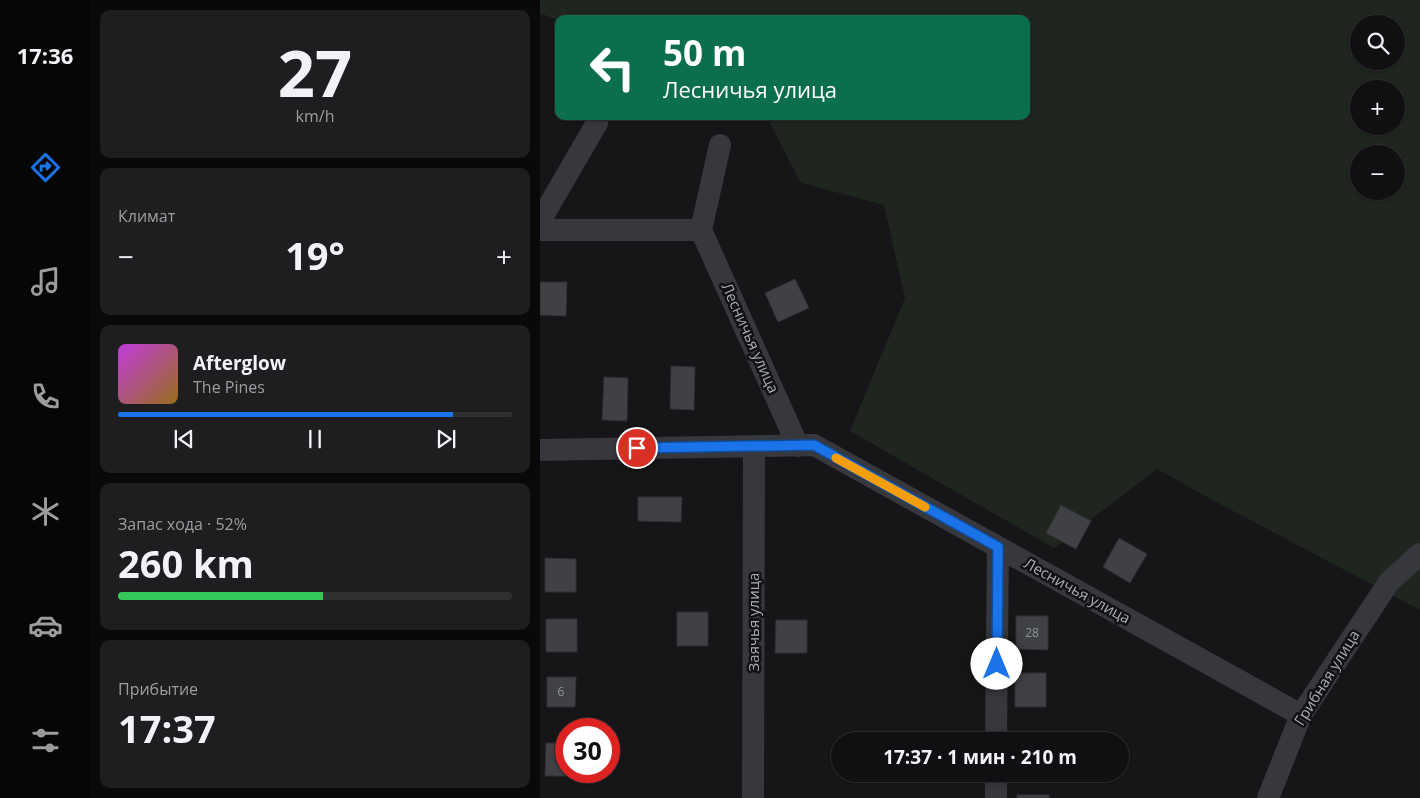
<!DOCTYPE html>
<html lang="ru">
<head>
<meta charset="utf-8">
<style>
	:root { --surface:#101012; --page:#1e1e20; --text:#f1f3f6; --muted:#9c9d9f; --line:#303032; --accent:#1a73e8 }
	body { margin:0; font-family:"Open Sans",sans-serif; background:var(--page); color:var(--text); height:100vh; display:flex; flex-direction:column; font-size:19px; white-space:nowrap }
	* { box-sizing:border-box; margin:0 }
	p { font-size:16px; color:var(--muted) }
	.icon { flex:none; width:28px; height:28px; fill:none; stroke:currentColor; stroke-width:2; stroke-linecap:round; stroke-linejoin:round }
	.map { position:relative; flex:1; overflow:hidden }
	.panel { display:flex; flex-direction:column; gap:10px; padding:10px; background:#09090a; width:450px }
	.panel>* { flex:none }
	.hud { position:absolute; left:15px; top:15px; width:475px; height:105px; border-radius:10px; box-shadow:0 1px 4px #0004,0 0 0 1px var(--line); background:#0b6e4f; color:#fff; overflow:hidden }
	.tools { position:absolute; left:810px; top:15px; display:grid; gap:10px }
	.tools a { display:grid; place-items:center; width:55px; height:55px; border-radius:50%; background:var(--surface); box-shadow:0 1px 4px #0004,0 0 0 1px var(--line); font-size:25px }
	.speed { position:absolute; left:15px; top:718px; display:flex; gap:10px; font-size:25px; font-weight:700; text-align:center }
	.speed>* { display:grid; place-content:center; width:65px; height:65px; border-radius:50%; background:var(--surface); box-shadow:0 1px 4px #0004,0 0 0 1px var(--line); line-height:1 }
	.speed .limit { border:8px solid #d22; background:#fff; color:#111 }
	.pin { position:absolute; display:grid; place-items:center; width:42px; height:42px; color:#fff; margin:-21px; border:2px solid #fff; border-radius:50%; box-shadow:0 1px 5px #0007 }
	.me { position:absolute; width:55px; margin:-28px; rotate:0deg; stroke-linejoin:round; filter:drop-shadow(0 0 4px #0008) }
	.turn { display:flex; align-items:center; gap:18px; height:105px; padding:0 25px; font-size:22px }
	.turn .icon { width:65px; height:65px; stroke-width:2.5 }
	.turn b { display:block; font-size:35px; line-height:42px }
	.big { font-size:38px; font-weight:700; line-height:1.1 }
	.panel .widget { flex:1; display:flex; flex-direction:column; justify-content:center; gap:8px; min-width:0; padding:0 18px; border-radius:10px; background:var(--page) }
	.panel .dial { align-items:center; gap:0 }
	.dial b { font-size:65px; line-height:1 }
	.song { display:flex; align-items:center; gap:15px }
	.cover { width:60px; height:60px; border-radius:8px; background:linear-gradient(135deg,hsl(290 70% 55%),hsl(40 70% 35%)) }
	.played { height:5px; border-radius:2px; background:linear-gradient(90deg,var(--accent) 85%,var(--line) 85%) }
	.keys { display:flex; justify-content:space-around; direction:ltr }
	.heat { display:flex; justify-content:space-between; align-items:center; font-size:28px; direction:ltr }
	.charge { height:8px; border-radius:4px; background:linear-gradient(90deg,#34c759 52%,var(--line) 0) }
	.trip { position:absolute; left:291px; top:732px; width:298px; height:50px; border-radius:25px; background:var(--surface); box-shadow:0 1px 4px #0004,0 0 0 1px var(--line); font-weight:700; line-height:50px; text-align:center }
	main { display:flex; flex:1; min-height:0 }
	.dock { display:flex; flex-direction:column; width:90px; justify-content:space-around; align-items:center; background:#060607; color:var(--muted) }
	.dock .icon { width:35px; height:35px }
	.dock .selected { color:var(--accent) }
	.dock b { font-size:22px; color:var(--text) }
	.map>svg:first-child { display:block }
	.green { fill:#1e261f; fill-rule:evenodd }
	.building { fill:#404145; stroke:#303034 }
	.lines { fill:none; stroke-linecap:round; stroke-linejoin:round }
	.minor { stroke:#37383d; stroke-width:22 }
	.route-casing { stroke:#114b97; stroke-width:12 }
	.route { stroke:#1a73e8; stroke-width:9 }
	.slow { stroke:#f59e0b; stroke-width:9 }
	.labels { text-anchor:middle; stroke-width:5; stroke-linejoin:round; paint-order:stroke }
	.number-label { font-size:12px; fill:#8e929b }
	.street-label { font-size:15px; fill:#a8adb8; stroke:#111113 }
</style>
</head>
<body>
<main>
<nav class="dock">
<b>17:36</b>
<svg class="icon selected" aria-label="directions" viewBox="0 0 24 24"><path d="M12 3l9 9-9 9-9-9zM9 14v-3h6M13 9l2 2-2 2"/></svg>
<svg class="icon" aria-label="music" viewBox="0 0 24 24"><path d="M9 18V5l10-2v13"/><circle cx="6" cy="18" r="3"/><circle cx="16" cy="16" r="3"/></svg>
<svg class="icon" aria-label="phone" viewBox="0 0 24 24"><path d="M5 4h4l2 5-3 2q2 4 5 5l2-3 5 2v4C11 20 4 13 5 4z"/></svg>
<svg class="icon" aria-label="climate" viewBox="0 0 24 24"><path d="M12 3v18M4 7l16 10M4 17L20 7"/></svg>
<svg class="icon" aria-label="car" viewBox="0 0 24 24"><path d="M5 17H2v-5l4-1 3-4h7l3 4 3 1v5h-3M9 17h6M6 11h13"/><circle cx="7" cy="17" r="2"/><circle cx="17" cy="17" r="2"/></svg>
<svg class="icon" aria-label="filters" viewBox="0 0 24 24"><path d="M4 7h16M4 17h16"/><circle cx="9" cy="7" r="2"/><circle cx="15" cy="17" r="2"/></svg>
</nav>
<section class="panel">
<div class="widget dial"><b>27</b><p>km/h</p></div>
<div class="widget"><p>Климат</p>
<div class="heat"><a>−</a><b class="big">19°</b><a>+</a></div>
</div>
<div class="widget">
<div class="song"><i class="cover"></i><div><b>Afterglow</b><p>The Pines</p></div></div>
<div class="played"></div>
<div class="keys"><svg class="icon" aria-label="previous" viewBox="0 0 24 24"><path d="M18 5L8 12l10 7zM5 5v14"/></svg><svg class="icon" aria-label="pause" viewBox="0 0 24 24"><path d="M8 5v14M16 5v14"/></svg><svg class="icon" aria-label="next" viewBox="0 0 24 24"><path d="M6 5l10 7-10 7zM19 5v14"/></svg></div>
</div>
<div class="widget"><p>Запас хода · 52%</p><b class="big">260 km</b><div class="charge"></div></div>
<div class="widget"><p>Прибытие</p><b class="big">17:37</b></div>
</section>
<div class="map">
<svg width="880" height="798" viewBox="0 0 880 798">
	<rect width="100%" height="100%" fill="#161618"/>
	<path class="green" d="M0,0h880v610l-202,-107 -61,-34 -103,79 -204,-117 55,-133 -21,-93 -83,-22 -35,-67h260v-97h-467v2l-19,-8zM819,24h37v37h-37zM819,89h37v37h-37zM819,154h37v37h-37z"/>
	<path class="building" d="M255,279l14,29 -31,14 -13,-29z
		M0,282h27l-1,34 -26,-1z
		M131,366l24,1 -1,43 -24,-1z
		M64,377l24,1 -1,43 -25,-1z
		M98,497h44l-1,25 -43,-1z
		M521,505l30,16 -15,28 -30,-16z
		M579,538l28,16 -17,29 -27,-16z
		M5,558l31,1v33h-31z
		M137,612h31v34h-31z
		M476,616h32v34l-32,-1z
		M6,619h31v33h-31z
		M236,620h31v33h-32z
		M475,673h31v34h-31z
		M7,677h29l-1,30h-28z
		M478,737h32v4h-32z
		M6,743h20v28h11v5h-32z
		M477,795h32v3h-32z"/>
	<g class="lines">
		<path class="minor" d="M0,221l57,-98
			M0,230h161l97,216
			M161,230l19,-85
			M0,450l274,-5 487,270
			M456,741l2,-194
			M213,798l1,-352
			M456,798v-24
			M728,798l33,-83 88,-133 31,-28"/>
	</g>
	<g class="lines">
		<g class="route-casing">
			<path id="route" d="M97,448l177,-3 184,102 -1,117"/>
		</g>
		<use href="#route" class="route"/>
		<path class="slow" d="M296,458l89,49"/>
	</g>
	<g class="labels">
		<g class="number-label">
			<text x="492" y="637">28</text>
			<text x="21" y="696">6</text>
		</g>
		<g class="street-label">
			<text transform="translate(210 338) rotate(66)" y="5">Лесничья улица</text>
			<text transform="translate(537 591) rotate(29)" y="5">Лесничья улица</text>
			<text transform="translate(214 622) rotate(-90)" y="5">Заячья улица</text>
			<text transform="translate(787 678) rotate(-58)" y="5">Грибная улица</text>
		</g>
	</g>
</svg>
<div class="tools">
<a><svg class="icon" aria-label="search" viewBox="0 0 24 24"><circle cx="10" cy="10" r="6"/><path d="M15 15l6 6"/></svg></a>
<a>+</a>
<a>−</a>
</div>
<div class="speed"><div class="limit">30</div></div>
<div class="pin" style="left:97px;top:448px;background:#d93025"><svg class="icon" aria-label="arrive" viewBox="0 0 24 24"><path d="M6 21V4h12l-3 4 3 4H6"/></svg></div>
<svg class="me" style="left:457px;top:664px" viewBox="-20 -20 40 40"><circle r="19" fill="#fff"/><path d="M0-13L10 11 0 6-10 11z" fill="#1a73e8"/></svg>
<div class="trip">17:37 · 1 мин · 210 m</div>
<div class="hud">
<div class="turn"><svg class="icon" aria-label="left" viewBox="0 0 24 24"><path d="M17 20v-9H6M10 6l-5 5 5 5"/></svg><div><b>50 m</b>Лесничья улица</div></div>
</div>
</div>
</main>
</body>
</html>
